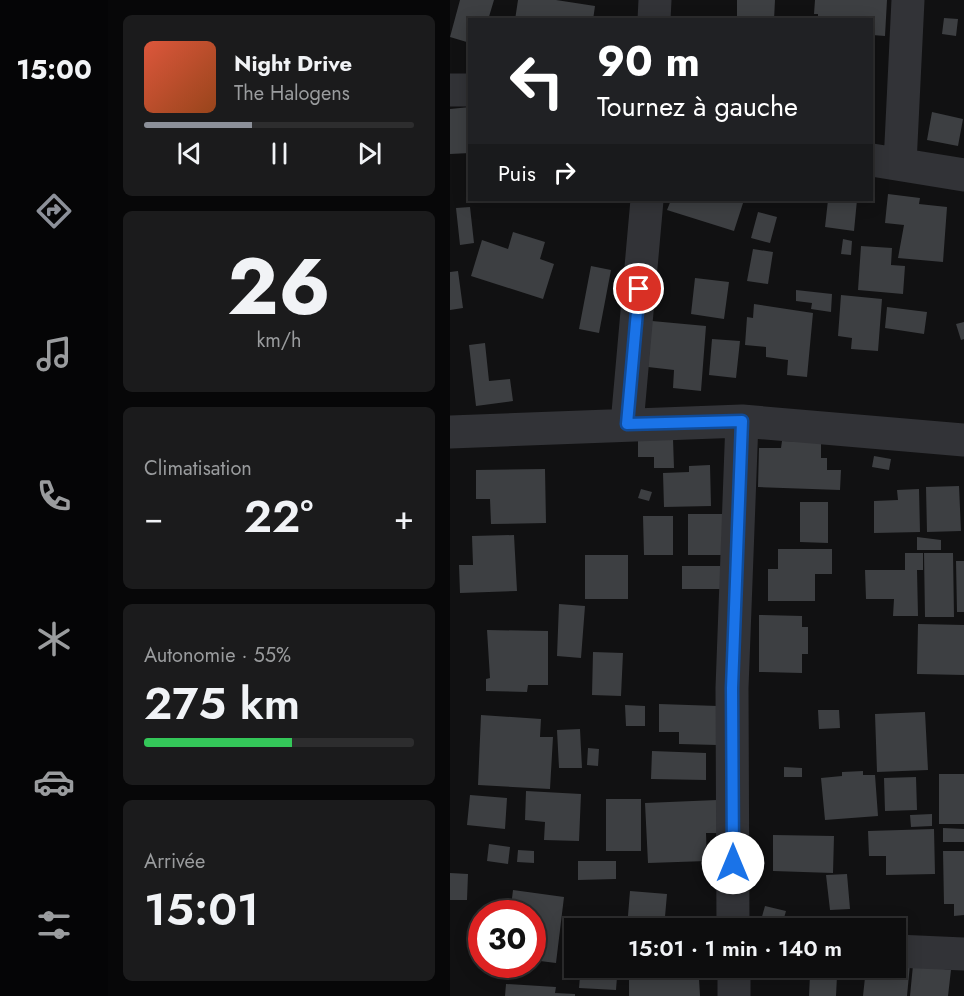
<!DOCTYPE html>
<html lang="fr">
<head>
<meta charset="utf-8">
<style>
	:root { --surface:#0d0d0e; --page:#1b1b1c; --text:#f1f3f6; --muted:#9a9c9e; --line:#2d2d2e; --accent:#8c9099 }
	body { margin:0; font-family:Jost,sans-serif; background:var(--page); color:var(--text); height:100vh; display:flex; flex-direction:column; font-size:22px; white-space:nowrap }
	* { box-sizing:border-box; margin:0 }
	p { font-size:20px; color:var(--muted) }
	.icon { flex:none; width:33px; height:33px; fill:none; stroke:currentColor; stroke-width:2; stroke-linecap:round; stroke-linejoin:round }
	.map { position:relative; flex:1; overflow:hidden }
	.panel { display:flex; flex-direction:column; gap:15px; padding:15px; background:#070708; width:342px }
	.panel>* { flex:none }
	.banner { position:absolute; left:18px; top:18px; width:405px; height:183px; border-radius:0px; box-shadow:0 3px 15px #0003,0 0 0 2px var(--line); background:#202124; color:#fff; overflow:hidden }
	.speed { position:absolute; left:18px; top:900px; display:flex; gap:12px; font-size:30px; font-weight:700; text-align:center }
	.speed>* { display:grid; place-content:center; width:78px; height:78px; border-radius:50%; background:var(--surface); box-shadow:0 3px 15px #0003,0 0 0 2px var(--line); line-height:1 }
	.speed .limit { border:9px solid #d22; background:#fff; color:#111 }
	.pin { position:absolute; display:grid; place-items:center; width:51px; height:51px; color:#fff; margin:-26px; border:3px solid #fff; border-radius:50%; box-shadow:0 2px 6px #0007 }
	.me { position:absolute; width:66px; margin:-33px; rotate:0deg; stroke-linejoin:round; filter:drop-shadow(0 0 4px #0008) }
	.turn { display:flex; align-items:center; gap:21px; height:126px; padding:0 30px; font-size:27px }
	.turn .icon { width:78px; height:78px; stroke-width:2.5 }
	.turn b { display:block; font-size:42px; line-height:51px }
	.then { display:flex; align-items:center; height:57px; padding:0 30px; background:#0003; gap:12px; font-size:22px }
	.big { font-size:45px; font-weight:600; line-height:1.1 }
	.panel .card { flex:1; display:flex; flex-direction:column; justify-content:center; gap:9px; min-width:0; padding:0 21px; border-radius:9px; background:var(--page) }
	.panel .dial { align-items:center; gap:0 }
	.dial b { font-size:78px; line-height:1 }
	.song { display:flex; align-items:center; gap:18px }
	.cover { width:72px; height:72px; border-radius:9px; background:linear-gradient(135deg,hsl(10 70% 55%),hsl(20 70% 35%)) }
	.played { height:6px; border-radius:3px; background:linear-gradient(90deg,var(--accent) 40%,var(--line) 40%) }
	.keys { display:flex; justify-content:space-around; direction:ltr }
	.heat { display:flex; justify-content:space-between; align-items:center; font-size:33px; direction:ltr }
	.charge { height:9px; border-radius:4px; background:linear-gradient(90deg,#34c759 55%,var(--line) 0) }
	.trip { position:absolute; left:114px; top:918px; width:342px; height:60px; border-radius:0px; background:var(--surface); box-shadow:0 3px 15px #0003,0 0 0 2px var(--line); font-weight:600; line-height:60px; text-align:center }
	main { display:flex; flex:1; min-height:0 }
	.dock { display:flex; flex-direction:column; width:108px; justify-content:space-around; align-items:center; background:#050506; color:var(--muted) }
	.dock .icon { width:42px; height:42px }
	.dock .current { color:var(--accent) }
	.dock b { font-size:27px; color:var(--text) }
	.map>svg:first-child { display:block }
	.building { fill:#3d3f42 }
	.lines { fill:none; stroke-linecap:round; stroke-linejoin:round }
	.minor { stroke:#323337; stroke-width:33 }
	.route-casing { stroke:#114b97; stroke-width:15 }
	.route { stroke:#1a73e8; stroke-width:10 }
</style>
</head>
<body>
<main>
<nav class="dock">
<b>15:00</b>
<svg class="icon current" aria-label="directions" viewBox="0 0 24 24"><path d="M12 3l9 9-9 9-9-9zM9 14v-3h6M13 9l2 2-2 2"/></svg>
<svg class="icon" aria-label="music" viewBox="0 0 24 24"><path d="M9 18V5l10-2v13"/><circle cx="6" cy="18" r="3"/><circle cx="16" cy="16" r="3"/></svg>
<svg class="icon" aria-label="phone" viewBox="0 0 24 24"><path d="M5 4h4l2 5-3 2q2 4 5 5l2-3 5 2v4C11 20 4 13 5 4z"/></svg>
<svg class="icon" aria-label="climate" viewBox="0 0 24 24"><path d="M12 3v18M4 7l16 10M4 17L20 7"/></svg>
<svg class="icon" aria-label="car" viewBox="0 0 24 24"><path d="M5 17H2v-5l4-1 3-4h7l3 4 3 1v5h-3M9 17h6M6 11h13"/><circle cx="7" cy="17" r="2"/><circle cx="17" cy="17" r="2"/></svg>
<svg class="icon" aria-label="filters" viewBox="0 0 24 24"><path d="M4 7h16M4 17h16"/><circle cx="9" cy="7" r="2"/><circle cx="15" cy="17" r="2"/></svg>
</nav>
<section class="panel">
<div class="card">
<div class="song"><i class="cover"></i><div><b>Night Drive</b><p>The Halogens</p></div></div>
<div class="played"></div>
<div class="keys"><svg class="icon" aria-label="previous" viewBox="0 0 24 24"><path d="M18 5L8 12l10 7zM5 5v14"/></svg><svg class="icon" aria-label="pause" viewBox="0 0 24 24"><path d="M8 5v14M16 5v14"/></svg><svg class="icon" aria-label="next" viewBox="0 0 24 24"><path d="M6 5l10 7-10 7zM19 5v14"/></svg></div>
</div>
<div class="card dial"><b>26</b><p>km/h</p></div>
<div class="card"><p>Climatisation</p>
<div class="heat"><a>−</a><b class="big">22°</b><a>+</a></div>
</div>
<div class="card"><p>Autonomie · 55%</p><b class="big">275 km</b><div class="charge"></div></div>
<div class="card"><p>Arrivée</p><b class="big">15:01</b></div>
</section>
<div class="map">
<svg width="514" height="996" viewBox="0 0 514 996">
	<rect width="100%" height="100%" fill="#111112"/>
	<path class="building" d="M10,0h34l-6,20h-18v23l-20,-6z
		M68,0h38l39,6 -2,14h-78z
		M287,0h38l-1,20h-37z
		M365,0h72l-2,36 -13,-1v-15h-54v-6h-4z
		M494,18l14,1 -2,17 -14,-2z
		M20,107v46l-20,1v-45z
		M482,112l31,7 -5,27 -31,-6z
		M438,194l32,4 -1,6 28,3 -4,55 -45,-4 6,-33 -19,-2z
		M221,200h73l-10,31 -67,-21z
		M378,200h29l-3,31 -29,-4z
		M20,207l4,36 -14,2 -4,-37z
		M308,212l19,5 -7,26 -19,-5z
		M63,232l32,10 -5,17 14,5 -11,35 -72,-23 11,-36 26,9z
		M393,239l9,2 -1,14 -10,-1z
		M411,246l31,2 -1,17 14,1 -2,28 -45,-4z
		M303,249l20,3 -5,32 -21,-3z
		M141,266l20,4 -12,63 -20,-4z
		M8,271l5,37 -13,2v-38z
		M245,278l34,4 -5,37 -33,-5z
		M346,290l36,4 -1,18 -20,-3 1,-6 -16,-2z
		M391,295l41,4 -4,52 -27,-2 1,-11 -14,-2z
		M304,304l59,9 -6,64 -20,-2 1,-15 -22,-3v-10l-21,-2 2,-28 6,1z
		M437,307l40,5 -3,22 -39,-6z
		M202,321l54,5 -5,65 -28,-3 1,-18 -26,-3z
		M514,322v17l-3,1 -5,-16z
		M262,339l28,2 -4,37 -27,-3z
		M35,343l4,38 21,-2 3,22 -37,5 -7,-61z
		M188,439h35l1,29h-20v-11h-16z
		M332,441l39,1v16h6v12h14l-1,20 -82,-3 1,-39h22z
		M424,456l17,3 -2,11 -17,-3z
		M260,465l1,41 -47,1 -1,-34 26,-1v-6z
		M95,469l1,54 -55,1 -1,-25h-14v-29z
		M509,486l2,45 -34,1 -1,-45z
		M191,489l11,3 -3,9 -11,-3z
		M469,489l1,43 -46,1v-32l24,-1 -1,-10z
		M350,502h28v41l-28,-1z
		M238,514h40v41h-40z
		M193,516h30v39h-29z
		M64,535l3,56 -57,2 -1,-28h14l-1,-29z
		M467,537l24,3v10h-24z
		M328,549h54v25h-17v27h-47v-32h10z
		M455,553h18v17h-6l1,46h-25l1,-17h-28l-1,-29h40z
		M474,553h29l1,64h-29z
		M135,555h43v44h-43z
		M506,561h8v51h-7z
		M232,566h38v23h-38z
		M109,604l26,2 -4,52 -24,-2z
		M309,615l43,1v11h6v27h-6v19l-43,-1z
		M468,624l46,1v50l-47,-1z
		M37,630l61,1v54h-20l-1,7 -41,-1v-12l4,-1z
		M143,652l30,1 -2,43 -29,-1z
		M209,704l59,2 -1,39 -38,-1v-12h-20z
		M175,705l20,1v20h-19z
		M368,710h21l1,18 -21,1z
		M475,712l3,58 -51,2 -2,-58z
		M31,715l60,4 -1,18h13l-3,52 -72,-4z
		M130,729l2,39h-23l-2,-38z
		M138,748l11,1 -1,17 -11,-1z
		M202,751l54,2v27l-55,-1z
		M334,767l18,1v9h-18z
		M413,771v4h12l3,41 -53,4 -4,-42 21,-2v-4z
		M489,774h25v50h-25z
		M466,777l1,33 -32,1 -1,-33z
		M76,791l55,3 -2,47 -35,-1 1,-18 -20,-2z
		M20,795l37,3 -2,31 -38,-4z
		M156,799h35v52h-35z
		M267,800l1,33h-12l1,28 -59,2 -3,-60z
		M482,814v12l-21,1 -1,-12z
		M493,828l21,1v13h-21z
		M484,829l1,45 -49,1v-19h-17l-1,-25z
		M323,835l61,1 -1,37 -60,-2z
		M39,844l21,3 -2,17 -21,-3z
		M68,850l16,1v12l-17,-1z
		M493,851h21v64l-10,1v-12h-10z
		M128,861h38v18l-38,1z
		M0,873l18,1 -1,26h-17z
		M397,874l3,35 -20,1 -4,-35z
		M63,890l51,7 -8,66 -24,-3v-46h-30l1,-8 8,1z
		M180,891l37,3 -3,34h-37z
		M315,906l21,5 -4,14 -21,-5z
		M115,943h9l3,28 -13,-1z
		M446,963l14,1 -3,32h-44l3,-28h30z
		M463,965l38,5 -3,26h-38z
		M360,975l27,1 -1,20h-27z
		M130,976l37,1 -1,13 -37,-2z
		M249,979l1,17h-71v-16z
		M56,984l50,3 -1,6 20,1v2h-70z"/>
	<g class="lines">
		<path class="minor" d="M204,20l1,-20
			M0,90h20
			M422,160l92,15
			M450,164l8,-164
			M177,424l20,-224
			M0,432l292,-11 222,19
			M283,928l-1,-240 10,-267
			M446,951l68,3
			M284,968v28"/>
	</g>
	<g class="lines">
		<g class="route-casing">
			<path id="route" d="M189,289l-12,135 115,-3 -10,267 1,175"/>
		</g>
		<use href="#route" class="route"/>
	</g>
</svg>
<div class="speed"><div class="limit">30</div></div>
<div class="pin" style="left:189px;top:289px;background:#d93025"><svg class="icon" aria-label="arrive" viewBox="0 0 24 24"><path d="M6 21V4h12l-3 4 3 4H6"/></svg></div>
<svg class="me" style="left:283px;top:863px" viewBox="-20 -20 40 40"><circle r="19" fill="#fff"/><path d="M0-13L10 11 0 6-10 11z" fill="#1a73e8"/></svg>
<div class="trip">15:01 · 1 min · 140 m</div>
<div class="banner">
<div class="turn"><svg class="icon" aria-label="left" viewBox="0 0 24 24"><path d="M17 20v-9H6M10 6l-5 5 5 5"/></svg><div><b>90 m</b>Tournez à gauche</div></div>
<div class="then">Puis<svg class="icon" aria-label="right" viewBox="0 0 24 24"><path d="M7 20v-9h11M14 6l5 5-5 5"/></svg></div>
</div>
</div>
</main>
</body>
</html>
